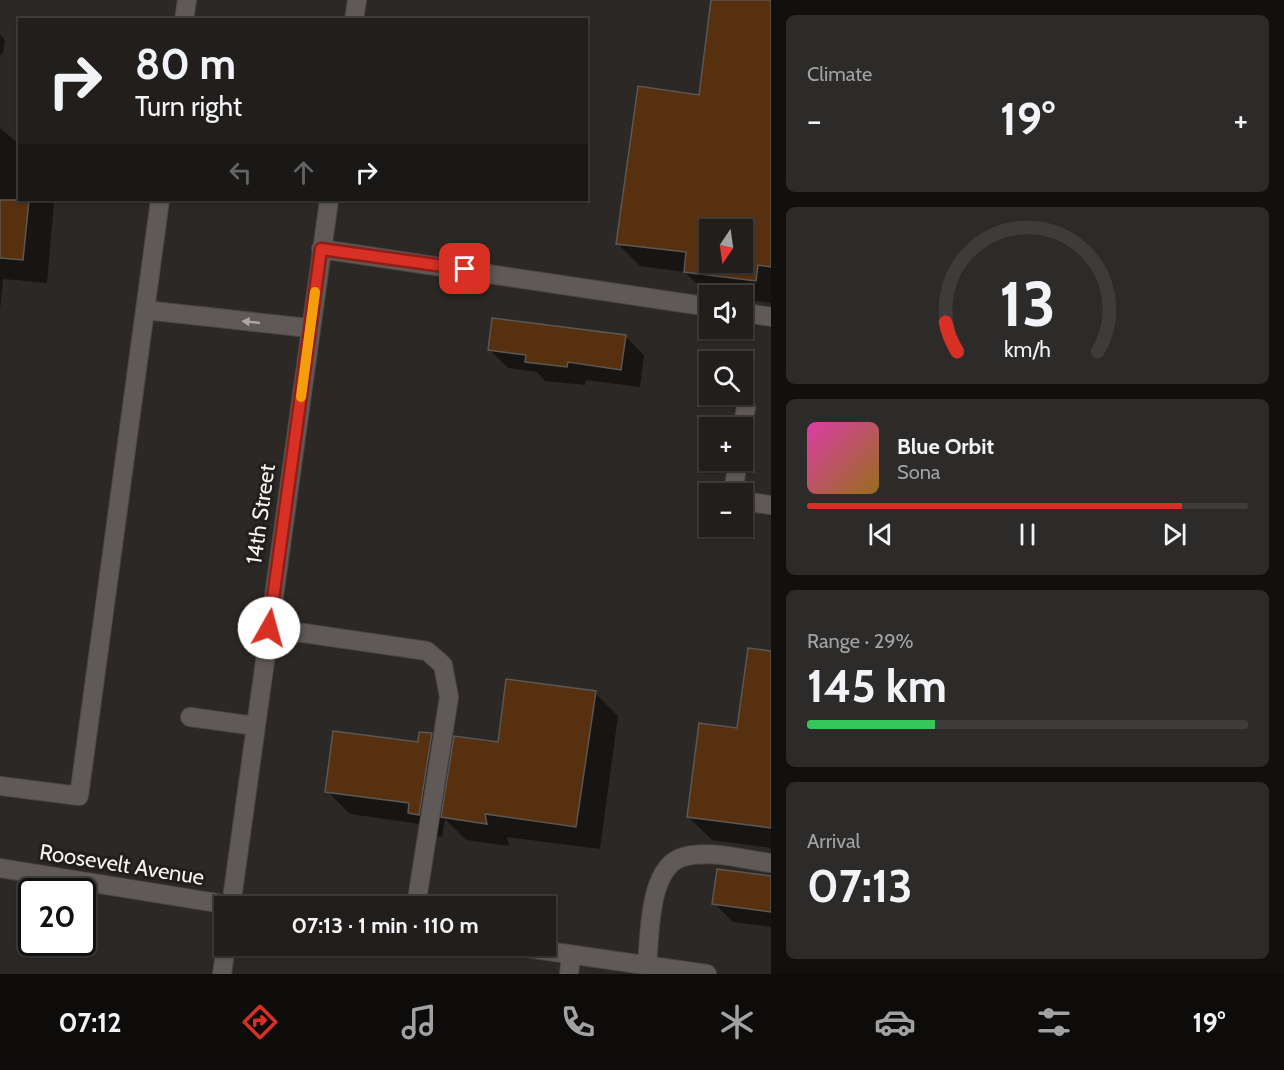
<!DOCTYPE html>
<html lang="en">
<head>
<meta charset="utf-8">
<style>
	:root { --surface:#211e1c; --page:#2d2b29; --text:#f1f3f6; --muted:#a2a2a3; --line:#3e3c3b; --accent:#d93025 }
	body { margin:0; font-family:Cabin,sans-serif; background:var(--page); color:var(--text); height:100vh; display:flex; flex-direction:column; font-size:22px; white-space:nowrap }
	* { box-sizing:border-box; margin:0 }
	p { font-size:20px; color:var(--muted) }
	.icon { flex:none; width:33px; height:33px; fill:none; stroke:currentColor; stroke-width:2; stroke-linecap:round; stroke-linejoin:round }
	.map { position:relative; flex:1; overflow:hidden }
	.sheet { display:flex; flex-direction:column; gap:15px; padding:15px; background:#12100f; width:513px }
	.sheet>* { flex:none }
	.guide { position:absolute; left:18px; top:18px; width:570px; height:183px; border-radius:0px; box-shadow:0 2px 4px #0004,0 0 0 2px var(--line); background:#211e1c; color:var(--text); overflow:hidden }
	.needle { width:39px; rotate:193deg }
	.tools { position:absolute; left:699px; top:219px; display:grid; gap:12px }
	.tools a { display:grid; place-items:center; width:54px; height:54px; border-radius:0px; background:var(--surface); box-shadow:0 2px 4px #0004,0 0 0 2px var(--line); font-size:30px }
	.speed { position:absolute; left:18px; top:878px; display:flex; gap:12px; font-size:30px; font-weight:700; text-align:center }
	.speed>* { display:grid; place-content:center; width:78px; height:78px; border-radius:50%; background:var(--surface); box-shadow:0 2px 4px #0004,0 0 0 2px var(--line); line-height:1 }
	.speed .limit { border:3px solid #111; border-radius:9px; background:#fff; color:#111 }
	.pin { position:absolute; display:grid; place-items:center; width:51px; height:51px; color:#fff; margin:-26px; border-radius:12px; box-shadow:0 3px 9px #0006 }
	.me { position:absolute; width:66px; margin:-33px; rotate:7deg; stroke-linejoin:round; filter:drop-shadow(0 0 4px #0008) }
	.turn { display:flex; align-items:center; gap:21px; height:126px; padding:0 18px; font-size:27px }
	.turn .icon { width:78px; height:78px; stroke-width:2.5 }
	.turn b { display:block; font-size:42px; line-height:51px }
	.lanes { display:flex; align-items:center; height:57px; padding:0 18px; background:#0003; justify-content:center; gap:30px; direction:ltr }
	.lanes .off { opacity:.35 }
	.big { font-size:45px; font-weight:700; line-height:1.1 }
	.sheet .tile { flex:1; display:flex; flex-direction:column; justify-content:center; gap:9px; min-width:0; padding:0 21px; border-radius:9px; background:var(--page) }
	.sheet .dial { align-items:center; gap:0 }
	.dial svg { height:156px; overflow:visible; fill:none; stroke:var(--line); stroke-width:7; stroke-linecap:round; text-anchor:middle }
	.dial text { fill:var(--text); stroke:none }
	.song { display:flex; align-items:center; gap:18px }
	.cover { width:72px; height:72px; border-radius:9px; background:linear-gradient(135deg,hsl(320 70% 55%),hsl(40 70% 35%)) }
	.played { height:6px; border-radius:3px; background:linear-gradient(90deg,var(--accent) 85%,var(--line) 85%) }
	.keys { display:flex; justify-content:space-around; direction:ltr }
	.heat { display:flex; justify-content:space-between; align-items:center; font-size:33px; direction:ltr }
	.charge { height:9px; border-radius:4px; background:linear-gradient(90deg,#34c759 29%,var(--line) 0) }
	.trip { position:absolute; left:214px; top:896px; width:342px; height:60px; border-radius:0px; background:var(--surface); box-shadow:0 2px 4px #0004,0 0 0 2px var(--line); font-weight:700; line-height:60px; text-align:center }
	.tab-bar { display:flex; height:96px; justify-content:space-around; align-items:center; background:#0d0c0b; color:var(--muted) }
	.tab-bar .icon { width:42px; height:42px }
	.tab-bar .selected { color:var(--accent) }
	.tab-bar b { font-size:27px; color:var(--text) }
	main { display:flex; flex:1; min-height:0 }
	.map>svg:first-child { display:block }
	.shadow { fill:#0007; fill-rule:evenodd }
	.building { fill:#573010; stroke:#5b5754; stroke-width:1.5; fill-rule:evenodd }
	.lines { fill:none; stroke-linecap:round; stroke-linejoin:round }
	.minor-casing { stroke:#4b4744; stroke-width:20 }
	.minor { stroke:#5f5a57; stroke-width:18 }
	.oneway { fill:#aaa6a4 }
	.route-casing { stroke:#8d1f18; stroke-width:15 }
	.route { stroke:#d93025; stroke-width:10 }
	.slow { stroke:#f59e0b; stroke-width:10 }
	.labels { text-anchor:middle; stroke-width:6; stroke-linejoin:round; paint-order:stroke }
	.street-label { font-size:22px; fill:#f5f2f1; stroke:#221e1c }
</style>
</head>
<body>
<main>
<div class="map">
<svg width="771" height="974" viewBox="0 0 771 974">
	<rect width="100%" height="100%" fill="#2c2825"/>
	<path class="shadow" d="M712,0h59v303l-29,-4v-3l-34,-1 -23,-23 -45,-6 -23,-23 83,-146zM710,230h32v32h-32z
		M0,34l5,6 -2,13 -3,2z
		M0,128l20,17v55h31l3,3 -7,80 -44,-4 -3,31z
		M625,336l19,19 -4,32 -54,-7 -1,5 -40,-4 -8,-9 -29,-4 -18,-18z
		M771,652v196l-59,-8 -24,-23 51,-87z
		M595,693l23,23 -18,133 -93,-12 2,9 -43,-6 -21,-21 -3,18 -9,-1 -13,-12 -70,-10 -23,-23 92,-47 12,-9 22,21 46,-12z
		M771,878v49l-38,-5 -19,-19z"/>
	<path class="building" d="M711,0h60v267l-13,-2 -2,16 -72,-9 2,-20 -70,-8 22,-158 61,9zM710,230h32v32h-32z
		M0,200h29l-6,60 -23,-2z
		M492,318l134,17 -5,35 -53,-8 -1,5 -42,-5 1,-7 -38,-5z
		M748,648l23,3v177l-84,-11 12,-94 38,5z
		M506,679l90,12 -20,136 -91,-13 2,10 -46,-7 13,-81 44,6z
		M333,731l85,11 1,-10 13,1 -13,82 -11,-2 1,-10 -84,-11z
		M717,869l54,7v36l-59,-8z"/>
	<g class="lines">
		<g class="minor-casing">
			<path id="minor" d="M184,20l3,-20
				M354,20l3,-20
				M321,249l389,58
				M145,310l164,18
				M742,312l29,5
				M742,432l4,-25
				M733,494l5,-34
				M742,501l29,4
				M269,628l158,23 16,14 6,32 -33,209
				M190,717l66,9
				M0,786l79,10 81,-596
				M0,868l236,38
				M231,906l98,-706
				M506,945l201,29
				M647,965c3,-29 1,-98 36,-108 26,-8 62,3 88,6
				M222,974l4,-29
				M569,974l2,-19"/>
		</g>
		<use href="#minor" class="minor"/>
	</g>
	<defs><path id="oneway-solid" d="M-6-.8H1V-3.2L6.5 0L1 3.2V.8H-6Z" transform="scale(1.5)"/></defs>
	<use class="oneway" href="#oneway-solid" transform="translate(251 322) rotate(-174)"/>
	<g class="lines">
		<g class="route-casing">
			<path id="route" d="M269,628l52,-379 144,20"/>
		</g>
		<use href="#route" class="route"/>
		<path class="slow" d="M301,397l14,-105"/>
	</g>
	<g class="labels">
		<g class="street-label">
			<text transform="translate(260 514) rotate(-82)" y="8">14th Street</text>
			<text transform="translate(122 864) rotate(9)" y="8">Roosevelt Avenue</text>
		</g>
	</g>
</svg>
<div class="tools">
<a><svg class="needle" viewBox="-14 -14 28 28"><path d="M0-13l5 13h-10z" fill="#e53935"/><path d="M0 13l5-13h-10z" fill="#a2a2a3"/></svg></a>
<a><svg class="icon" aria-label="sound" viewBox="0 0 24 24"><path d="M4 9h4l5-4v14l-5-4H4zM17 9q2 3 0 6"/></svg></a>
<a><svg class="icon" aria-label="search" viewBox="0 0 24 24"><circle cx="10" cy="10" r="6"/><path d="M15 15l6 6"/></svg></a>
<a>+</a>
<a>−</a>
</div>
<div class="speed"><div class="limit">20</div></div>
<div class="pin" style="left:465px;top:269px;background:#d93025"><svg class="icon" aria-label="arrive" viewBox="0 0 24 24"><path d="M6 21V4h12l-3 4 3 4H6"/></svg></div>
<svg class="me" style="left:269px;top:628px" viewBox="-20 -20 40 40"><circle r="19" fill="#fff"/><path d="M0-13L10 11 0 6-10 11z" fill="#d93025"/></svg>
<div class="trip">07:13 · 1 min · 110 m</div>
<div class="guide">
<div class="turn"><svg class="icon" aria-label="right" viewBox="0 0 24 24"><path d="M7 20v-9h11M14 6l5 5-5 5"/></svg><div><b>80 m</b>Turn right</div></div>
<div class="lanes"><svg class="icon off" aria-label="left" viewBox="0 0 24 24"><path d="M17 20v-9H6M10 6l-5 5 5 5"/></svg><svg class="icon off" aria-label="ahead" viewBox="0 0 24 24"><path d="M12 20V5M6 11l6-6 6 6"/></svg><svg class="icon" aria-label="right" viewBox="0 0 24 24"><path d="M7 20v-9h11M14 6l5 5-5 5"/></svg></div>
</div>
</div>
<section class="sheet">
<div class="tile"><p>Climate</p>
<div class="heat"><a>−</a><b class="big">19°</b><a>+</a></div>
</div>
<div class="tile dial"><svg viewBox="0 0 100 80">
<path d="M14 69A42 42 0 1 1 86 69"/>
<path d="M14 69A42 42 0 0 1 8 54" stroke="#d93025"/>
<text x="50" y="56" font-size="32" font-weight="700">13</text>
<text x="50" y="72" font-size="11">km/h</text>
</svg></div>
<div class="tile">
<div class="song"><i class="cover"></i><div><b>Blue Orbit</b><p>Sona</p></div></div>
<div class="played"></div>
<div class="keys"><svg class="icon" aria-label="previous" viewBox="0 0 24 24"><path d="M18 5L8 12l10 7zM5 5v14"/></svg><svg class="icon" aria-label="pause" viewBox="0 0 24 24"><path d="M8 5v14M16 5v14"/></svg><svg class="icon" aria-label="next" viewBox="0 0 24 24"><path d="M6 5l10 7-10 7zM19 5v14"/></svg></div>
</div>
<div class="tile"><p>Range · 29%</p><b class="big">145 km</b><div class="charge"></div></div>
<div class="tile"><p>Arrival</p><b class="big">07:13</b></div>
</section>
</main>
<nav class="tab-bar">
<b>07:12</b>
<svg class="icon selected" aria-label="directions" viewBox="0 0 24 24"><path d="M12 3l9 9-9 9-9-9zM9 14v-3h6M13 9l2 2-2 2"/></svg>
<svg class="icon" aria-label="music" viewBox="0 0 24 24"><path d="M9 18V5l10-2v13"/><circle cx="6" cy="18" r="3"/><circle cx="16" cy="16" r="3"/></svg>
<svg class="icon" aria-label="phone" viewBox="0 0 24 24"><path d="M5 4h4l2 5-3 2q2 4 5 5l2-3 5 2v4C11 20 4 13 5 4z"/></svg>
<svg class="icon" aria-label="climate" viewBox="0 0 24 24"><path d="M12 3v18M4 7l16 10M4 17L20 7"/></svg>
<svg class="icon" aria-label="car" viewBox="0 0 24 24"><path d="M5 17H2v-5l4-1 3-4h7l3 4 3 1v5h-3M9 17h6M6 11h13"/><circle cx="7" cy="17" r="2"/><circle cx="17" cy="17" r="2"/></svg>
<svg class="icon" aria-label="filters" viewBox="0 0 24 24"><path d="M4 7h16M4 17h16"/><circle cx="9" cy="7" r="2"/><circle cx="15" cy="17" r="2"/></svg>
<b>19°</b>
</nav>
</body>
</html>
